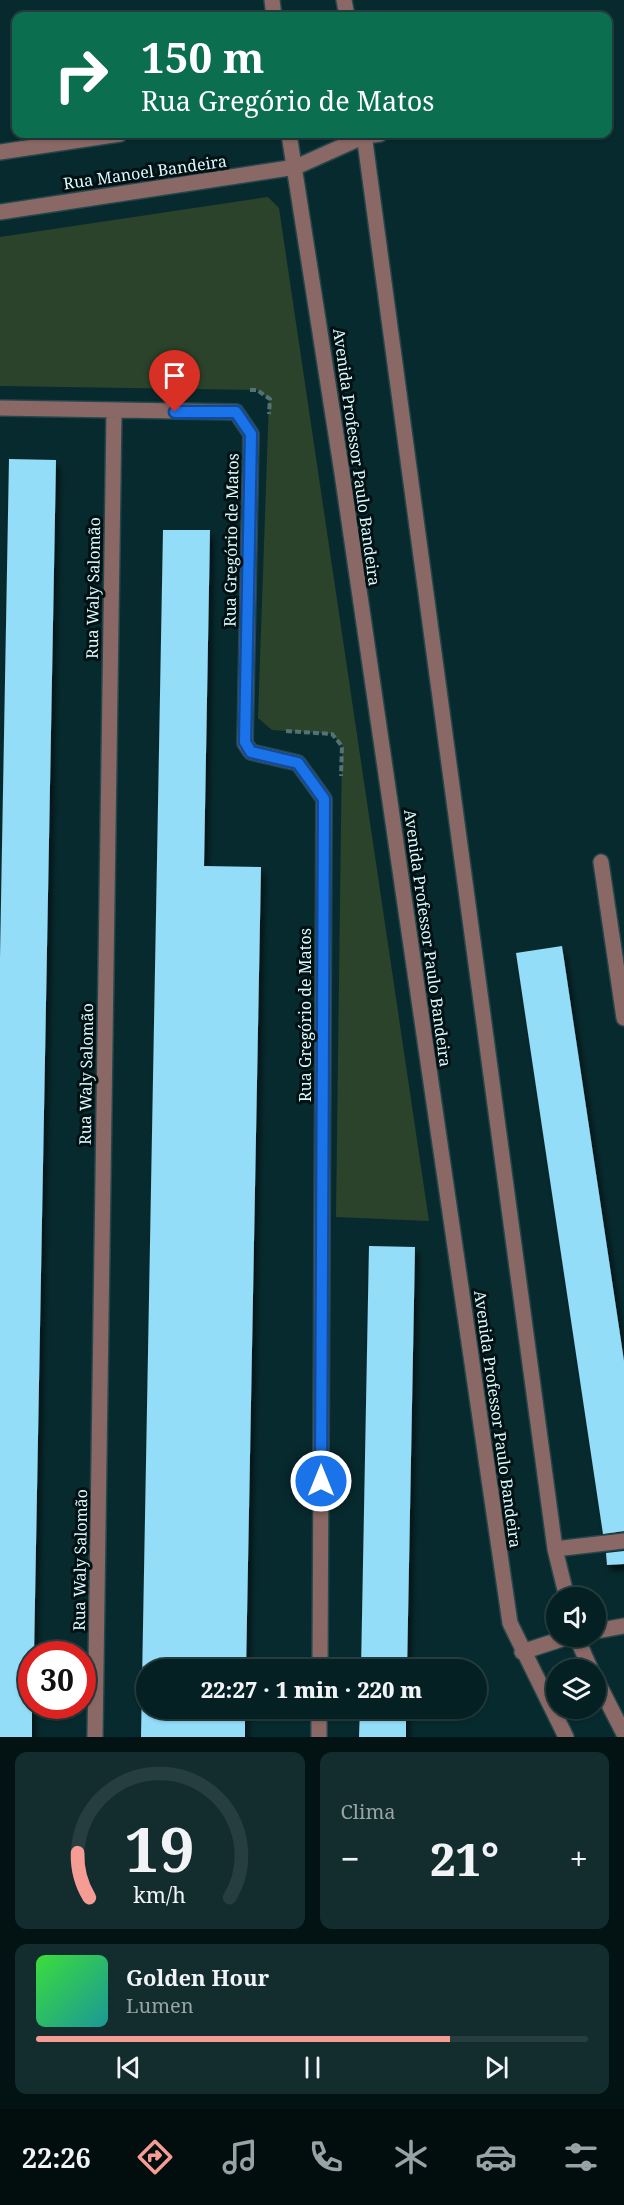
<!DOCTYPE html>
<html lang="pt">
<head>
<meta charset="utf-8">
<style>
	:root { --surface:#052022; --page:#132d2f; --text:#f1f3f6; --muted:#97a3a5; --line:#263e40; --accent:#f59c95 }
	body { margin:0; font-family:"Noto Serif",serif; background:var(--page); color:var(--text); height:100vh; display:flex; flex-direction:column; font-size:22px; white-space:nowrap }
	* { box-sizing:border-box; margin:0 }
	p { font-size:20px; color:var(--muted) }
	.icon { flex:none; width:33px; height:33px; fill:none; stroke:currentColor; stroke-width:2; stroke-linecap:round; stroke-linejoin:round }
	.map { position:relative; height:1737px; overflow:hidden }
	.panel { display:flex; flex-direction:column; gap:15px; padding:15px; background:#031213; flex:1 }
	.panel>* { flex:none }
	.guide { position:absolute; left:12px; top:12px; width:600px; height:126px; border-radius:12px; box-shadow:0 2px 4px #0004,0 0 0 2px var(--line); background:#0b6e4f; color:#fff; overflow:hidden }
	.buttons { position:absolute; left:546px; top:1587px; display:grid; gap:12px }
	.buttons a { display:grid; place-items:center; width:60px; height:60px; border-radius:50%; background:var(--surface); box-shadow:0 2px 4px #0004,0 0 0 2px var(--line); font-size:30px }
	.speed { position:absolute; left:18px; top:1641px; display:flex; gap:12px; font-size:30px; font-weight:700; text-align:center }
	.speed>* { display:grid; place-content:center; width:78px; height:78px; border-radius:50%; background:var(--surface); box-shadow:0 2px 4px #0004,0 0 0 2px var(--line); line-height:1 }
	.speed .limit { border:9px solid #d22; background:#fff; color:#111 }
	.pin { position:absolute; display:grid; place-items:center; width:51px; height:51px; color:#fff; margin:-62px -26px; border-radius:50% 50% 50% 0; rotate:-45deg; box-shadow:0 0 6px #0007 }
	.pin .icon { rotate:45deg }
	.me { position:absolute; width:66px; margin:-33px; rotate:0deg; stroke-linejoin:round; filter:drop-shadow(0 0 4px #0008) }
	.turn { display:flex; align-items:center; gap:21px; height:126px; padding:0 30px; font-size:27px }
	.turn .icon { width:78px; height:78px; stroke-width:2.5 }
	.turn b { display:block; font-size:42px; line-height:51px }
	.big { font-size:45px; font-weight:800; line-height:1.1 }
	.panel .card { flex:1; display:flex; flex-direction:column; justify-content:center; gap:9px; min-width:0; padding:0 21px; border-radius:12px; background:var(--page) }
	.panel .dial { align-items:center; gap:0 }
	.dial svg { height:156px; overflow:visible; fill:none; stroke:var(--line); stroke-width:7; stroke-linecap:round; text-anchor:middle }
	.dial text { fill:var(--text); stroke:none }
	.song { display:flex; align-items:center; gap:18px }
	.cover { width:72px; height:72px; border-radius:9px; background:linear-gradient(135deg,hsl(120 70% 55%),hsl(180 70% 35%)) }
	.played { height:6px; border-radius:3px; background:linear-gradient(90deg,var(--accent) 75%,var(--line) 75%) }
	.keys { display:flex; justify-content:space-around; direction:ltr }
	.heat { display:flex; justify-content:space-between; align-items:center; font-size:33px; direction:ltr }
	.panel .tiles { flex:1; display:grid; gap:15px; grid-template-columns:1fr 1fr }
	.card:last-child { grid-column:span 2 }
	.trip { position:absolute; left:136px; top:1659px; width:351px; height:60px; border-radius:30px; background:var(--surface); box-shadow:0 2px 4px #0004,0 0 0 2px var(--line); font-weight:800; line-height:60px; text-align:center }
	.tab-bar { display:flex; height:96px; justify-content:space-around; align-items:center; background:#020d0e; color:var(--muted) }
	.tab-bar .icon { width:42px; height:42px }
	.tab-bar .selected { color:var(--accent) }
	.tab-bar b { font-size:27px; color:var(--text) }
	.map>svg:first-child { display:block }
	.green { fill:#2b432b }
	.building { fill:#93ddf9; filter:url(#shadow) }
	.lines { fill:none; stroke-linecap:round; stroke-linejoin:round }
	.lane-casing { stroke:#25474b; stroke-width:18 }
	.street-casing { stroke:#25474b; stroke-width:18 }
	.path { stroke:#527376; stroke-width:4; stroke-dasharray:6 3; stroke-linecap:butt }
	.lane { stroke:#8a6865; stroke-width:15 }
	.street { stroke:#8a6865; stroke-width:15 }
	.route-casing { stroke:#114b97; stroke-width:15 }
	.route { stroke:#1a73e8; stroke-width:10 }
	.labels { text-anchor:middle; stroke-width:6; stroke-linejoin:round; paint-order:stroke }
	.street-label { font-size:16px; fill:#ddf9fc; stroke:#001114 }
</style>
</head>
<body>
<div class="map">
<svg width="624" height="1737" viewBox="0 0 624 1737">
	<defs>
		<filter id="shadow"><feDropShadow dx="3.5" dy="6" stdDeviation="3" flood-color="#0009"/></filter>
	</defs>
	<rect width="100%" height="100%" fill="#072a2e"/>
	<path class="green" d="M268,197l11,11 150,1013 -93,-4 6,-471 -10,-12 -60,-4 -14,-12 11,-319 -12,-9 -257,-4v-149z"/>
	<path class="building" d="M9,459l47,1 -22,1194h-2v83h-32v-779z
		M163,530h47l-6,336 57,1 -15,803h-99v38h98v29h-104z
		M562,946l62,415v170l-21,3 -87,-581z
		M369,1246l46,1 -8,423h-46z
		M624,1551v13l-17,1 -1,-12z
		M360,1708h46v29h-47z"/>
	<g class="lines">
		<g class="lane-casing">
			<path id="lane" d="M365,136l15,-2"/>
		</g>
		<g class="street-casing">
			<path id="street" d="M272,0l2,16
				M344,0l3,16
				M289,134l53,339 168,1150 56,114
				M364,134l191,1415 12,49
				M0,152l120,-18
				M0,212l296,-45 69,-31
				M0,408l236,4 15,22 -6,309 6,9 47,11 26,36 -4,871
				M601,862l23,156
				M555,1549l69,-8
				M596,1631l28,-5
				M576,1636l15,34
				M522,1652l49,-16
				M596,1679l28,55
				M95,1737l19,-1326
				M319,1737v-29"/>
		</g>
		<path class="path" d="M250,390h7l13,9 -1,15
			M286,731l46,3 10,12 -1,30"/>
		<use href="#lane" class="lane"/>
		<use href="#street" class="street"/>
	</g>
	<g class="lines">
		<g class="route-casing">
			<path id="route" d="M175,412h61l15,22 -6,308 6,10 47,11 26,36 -3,682"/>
		</g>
		<use href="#route" class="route"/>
	</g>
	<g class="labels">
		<g class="street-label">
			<text transform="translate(145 172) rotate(-8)" y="6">Rua Manoel Bandeira</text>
			<text transform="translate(357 457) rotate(82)" y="6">Avenida Professor Paulo Bandeira</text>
			<text transform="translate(231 540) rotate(-89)" y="6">Rua Gregório de Matos</text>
			<text transform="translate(93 588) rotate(-89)" y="6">Rua Waly Salomão</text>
			<text transform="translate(428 938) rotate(82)" y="6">Avenida Professor Paulo Bandeira</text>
			<text transform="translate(305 1015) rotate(-90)" y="6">Rua Gregório de Matos</text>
			<text transform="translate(86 1074) rotate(-89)" y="6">Rua Waly Salomão</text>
			<text transform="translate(498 1419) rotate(82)" y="6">Avenida Professor Paulo Bandeira</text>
			<text transform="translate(80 1560) rotate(-89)" y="6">Rua Waly Salomão</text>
		</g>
	</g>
</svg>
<div class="buttons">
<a><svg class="icon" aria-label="sound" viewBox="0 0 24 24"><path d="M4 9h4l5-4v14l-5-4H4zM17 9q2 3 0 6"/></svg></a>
<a><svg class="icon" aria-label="layers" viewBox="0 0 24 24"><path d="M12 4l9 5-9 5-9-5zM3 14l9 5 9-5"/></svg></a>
</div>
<div class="speed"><div class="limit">30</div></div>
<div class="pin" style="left:175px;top:412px;background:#d93025"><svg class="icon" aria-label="arrive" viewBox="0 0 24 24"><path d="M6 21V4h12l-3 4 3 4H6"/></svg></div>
<svg class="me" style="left:321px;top:1481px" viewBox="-20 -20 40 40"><circle r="17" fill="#1a73e8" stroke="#fff" stroke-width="3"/><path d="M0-11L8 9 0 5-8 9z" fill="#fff"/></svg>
<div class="trip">22:27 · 1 min · 220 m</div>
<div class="guide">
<div class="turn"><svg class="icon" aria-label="right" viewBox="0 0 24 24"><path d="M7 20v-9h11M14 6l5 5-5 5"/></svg><div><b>150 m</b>Rua Gregório de Matos</div></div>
</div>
</div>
<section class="panel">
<div class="tiles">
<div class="card dial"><svg viewBox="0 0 100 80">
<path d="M14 69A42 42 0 1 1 86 69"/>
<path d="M14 69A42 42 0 0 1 8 46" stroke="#f59c95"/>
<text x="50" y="56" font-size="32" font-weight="700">19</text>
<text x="50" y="72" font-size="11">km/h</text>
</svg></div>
<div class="card"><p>Clima</p>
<div class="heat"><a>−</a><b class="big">21°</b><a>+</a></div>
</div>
<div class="card">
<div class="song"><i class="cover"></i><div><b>Golden Hour</b><p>Lumen</p></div></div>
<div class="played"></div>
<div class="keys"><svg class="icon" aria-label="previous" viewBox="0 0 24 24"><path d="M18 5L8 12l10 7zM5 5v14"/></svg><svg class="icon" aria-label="pause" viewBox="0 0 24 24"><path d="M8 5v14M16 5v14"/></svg><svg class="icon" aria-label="next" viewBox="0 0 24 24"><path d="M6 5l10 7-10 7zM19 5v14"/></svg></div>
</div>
</div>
</section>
<nav class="tab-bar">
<b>22:26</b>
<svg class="icon selected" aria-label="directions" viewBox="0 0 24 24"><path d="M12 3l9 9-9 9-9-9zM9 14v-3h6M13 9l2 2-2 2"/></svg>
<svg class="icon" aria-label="music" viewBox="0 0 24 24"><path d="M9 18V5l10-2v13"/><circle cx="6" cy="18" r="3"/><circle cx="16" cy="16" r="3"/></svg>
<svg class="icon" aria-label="phone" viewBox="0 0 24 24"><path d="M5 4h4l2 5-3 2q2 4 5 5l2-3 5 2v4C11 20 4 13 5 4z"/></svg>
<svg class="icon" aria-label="climate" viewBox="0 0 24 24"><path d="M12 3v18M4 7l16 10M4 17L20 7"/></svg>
<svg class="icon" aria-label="car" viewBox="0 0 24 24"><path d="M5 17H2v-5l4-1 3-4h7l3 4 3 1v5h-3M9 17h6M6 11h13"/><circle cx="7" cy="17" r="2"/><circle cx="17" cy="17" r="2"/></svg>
<svg class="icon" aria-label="filters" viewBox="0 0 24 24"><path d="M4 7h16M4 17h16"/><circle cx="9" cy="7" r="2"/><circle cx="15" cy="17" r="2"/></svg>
</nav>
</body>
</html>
